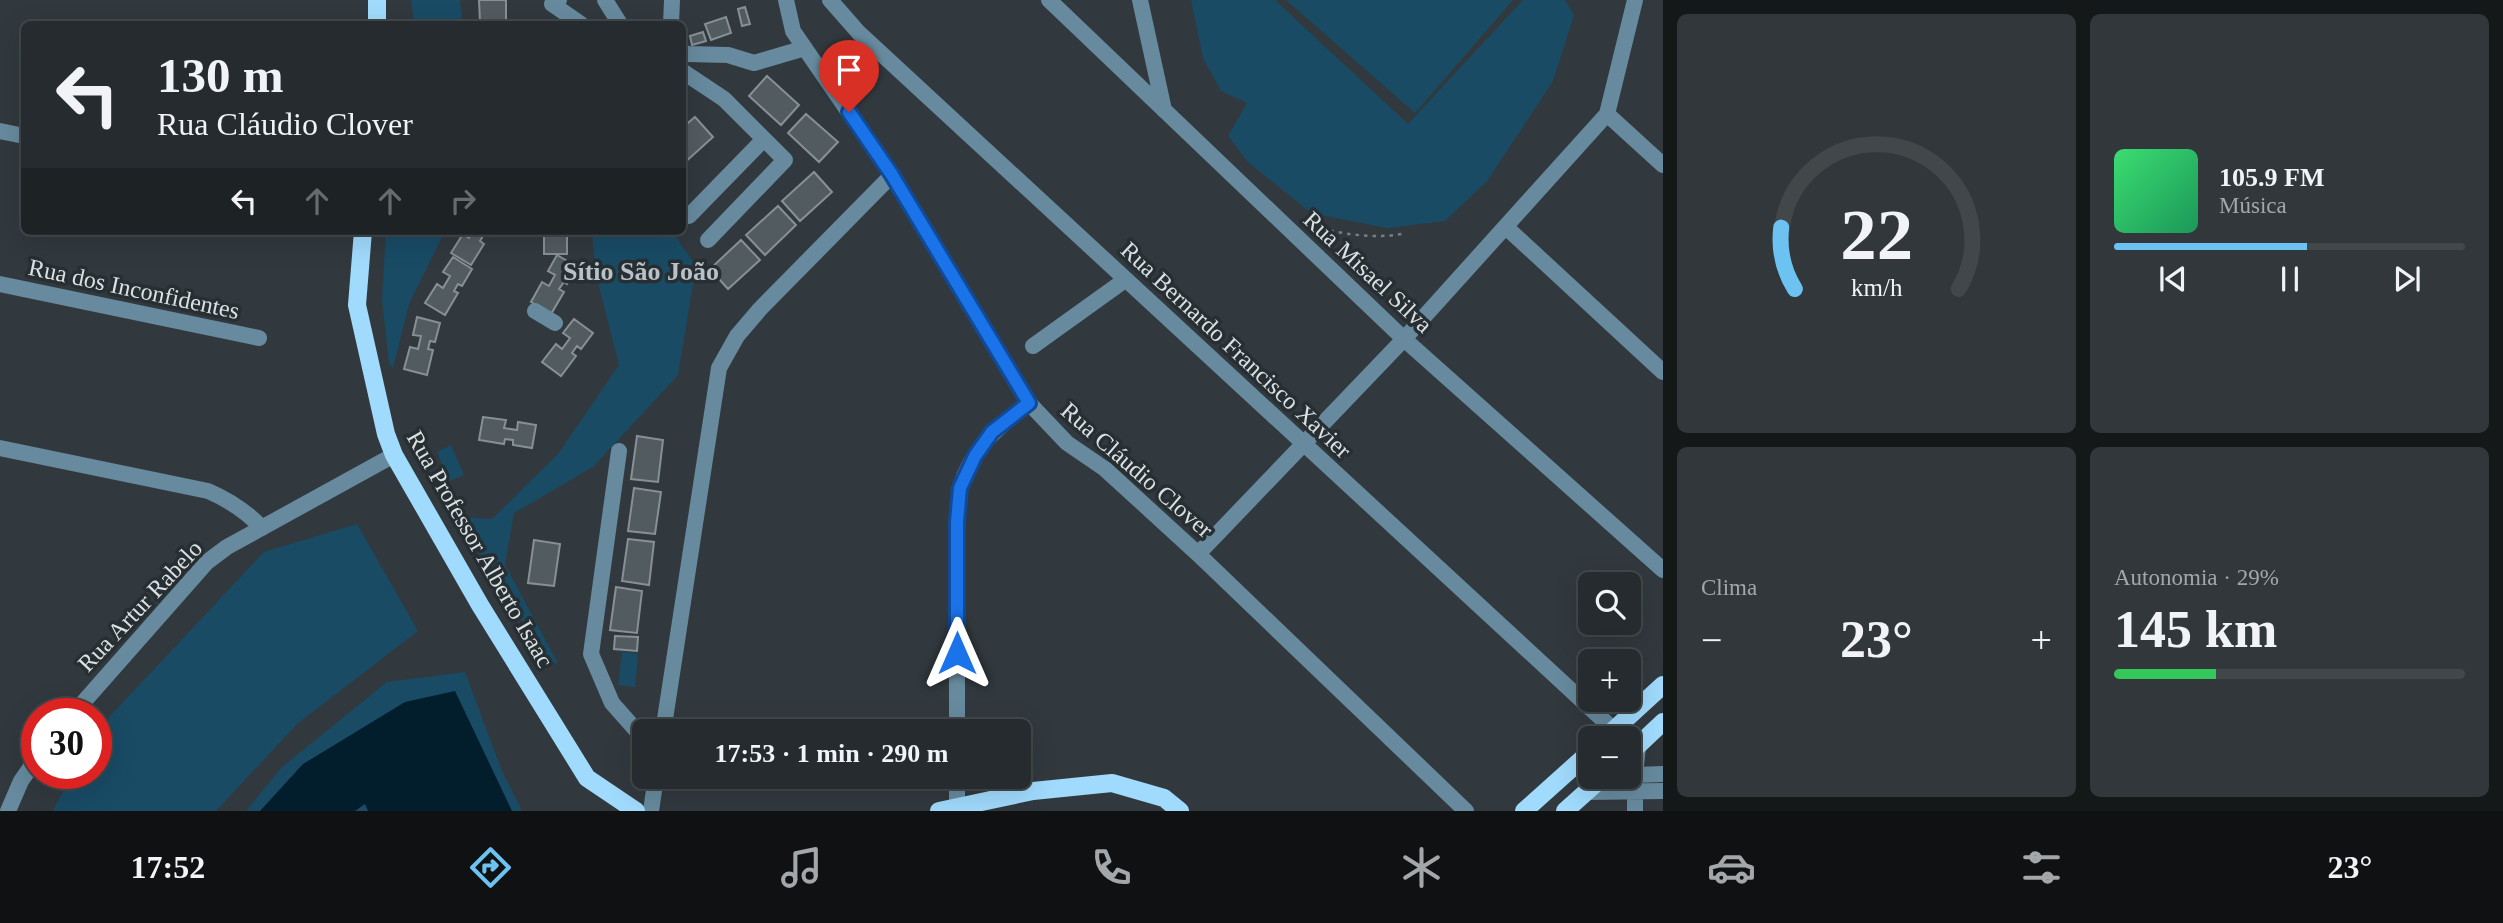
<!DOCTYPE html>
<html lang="pt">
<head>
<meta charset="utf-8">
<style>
	:root { --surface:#252b2e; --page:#31373a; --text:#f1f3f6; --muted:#a3a7aa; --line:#42474a; --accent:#6cc3f2 }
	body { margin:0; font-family:Georgia,serif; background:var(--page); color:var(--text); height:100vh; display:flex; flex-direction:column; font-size:26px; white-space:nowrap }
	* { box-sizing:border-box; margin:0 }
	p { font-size:23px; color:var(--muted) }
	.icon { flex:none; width:38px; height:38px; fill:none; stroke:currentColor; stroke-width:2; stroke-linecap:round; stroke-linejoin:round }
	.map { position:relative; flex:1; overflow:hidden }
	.panel { display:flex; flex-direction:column; gap:14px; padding:14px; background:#141819; width:840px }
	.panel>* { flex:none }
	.hud { position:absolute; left:21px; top:21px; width:665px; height:214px; border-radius:10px; box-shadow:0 7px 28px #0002,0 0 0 2px var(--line); background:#252b2e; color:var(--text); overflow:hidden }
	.buttons { position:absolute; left:1578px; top:572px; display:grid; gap:14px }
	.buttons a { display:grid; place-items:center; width:63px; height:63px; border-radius:10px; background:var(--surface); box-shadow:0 7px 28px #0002,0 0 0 2px var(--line); font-size:35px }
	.speed { position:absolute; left:21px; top:698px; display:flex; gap:14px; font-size:35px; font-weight:700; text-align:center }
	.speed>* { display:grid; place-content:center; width:91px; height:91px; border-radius:50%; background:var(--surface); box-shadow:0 7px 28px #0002,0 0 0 2px var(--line); line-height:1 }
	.speed .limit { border:10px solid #d22; background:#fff; color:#111 }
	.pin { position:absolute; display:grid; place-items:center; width:60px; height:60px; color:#fff; margin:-72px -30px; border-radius:50% 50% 50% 0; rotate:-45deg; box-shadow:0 0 7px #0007 }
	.pin .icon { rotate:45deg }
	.me { position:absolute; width:77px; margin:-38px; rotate:0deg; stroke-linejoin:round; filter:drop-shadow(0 0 5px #0008) }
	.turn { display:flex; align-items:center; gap:24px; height:147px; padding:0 21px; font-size:32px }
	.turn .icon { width:91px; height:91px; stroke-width:2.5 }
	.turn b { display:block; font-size:49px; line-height:60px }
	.lanes { display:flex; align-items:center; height:66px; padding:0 21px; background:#0003; justify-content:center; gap:35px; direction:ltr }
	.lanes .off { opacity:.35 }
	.big { font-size:52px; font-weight:700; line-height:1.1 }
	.panel .widget { flex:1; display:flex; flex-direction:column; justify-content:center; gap:10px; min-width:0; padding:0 24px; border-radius:10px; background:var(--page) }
	.panel .dial { align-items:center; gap:0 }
	.dial svg { height:182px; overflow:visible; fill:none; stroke:var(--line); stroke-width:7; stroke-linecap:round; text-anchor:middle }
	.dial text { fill:var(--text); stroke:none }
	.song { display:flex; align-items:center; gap:21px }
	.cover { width:84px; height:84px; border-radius:10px; background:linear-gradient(135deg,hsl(140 70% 55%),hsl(150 70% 35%)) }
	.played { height:7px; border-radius:4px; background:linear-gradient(90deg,var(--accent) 55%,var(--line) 55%) }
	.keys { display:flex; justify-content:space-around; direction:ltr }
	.heat { display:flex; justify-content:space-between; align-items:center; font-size:38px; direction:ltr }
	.charge { height:10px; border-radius:5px; background:linear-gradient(90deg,#34c759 29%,var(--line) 0) }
	.panel .tiles { flex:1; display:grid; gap:14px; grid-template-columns:repeat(2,1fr) }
	.trip { position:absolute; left:632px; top:719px; width:399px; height:70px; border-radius:10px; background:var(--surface); box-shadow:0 7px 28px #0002,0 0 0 2px var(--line); font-weight:700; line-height:70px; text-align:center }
	.menu { display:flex; height:112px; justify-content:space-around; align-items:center; background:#0f1112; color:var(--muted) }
	.menu .icon { width:49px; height:49px }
	.menu .current { color:var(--accent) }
	.menu b { font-size:32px; color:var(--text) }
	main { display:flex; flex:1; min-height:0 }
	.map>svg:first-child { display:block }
	.green { fill:#194b65 }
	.water { fill:#021e2d }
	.building { fill:#525b60; stroke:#879096; stroke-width:2 }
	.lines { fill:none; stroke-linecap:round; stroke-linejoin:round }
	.path { stroke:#777e82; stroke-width:2.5; stroke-dasharray:3.5 5; stroke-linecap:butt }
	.minor { stroke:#678a9e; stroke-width:16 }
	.major { stroke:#a0dafc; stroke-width:18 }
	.route-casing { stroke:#114b97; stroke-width:18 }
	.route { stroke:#1a73e8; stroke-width:12 }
	.labels { text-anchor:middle; stroke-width:7; stroke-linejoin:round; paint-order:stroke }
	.street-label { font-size:24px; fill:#dbe0e3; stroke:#272f33 }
	.neighbourhood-label { font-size:26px; font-weight:bold; fill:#b7c1c7; stroke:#272f33 }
</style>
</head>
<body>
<main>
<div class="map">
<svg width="1663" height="811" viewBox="0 0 1663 811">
	<rect width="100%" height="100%" fill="#31393e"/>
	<path class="green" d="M411,0h49l2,24h-48z
		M1191,0h84l133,124 115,-124h42l9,15 -21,66 -66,100 -42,40 -58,7 -76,-15 -63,-51 -20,-26 19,-33 -26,-12 -18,-33z
		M1286,0h227l-98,113z
		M386,231h59l-36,73 -16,64 -4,-5 -7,-63z
		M592,231h80l24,35 -18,109 -85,92 -79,46 -9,52 53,98h-10l-92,-146 36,2 66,-65 61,-89 -23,-90z
		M451,445l13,30 -15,6 -12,-29z
		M357,524l61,107 -121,93 -81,87h-163l19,-37h24v-43l168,-179z
		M622,652l16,2 -3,33 -17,-2z
		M465,672l37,99 20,40h-276l36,-44 105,-85z"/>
	<path class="water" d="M455,691l57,120h-144l-3,-7 -10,7h-95l43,-47 102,-62z"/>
	<path class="building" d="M479,0h27v20l-26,2z
		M745,7l5,17 -8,2 -4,-17z
		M726,17l5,16 -20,7 -6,-16z
		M703,32l3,9 -14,4 -2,-9z
		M767,76l32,29 -18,20 -32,-29z
		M806,114l32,28 -19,20 -31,-29z
		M695,117l18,20 -31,28v-37z
		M814,172l18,20 -32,29 -18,-20z
		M778,206l18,19 -31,30 -19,-20z
		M474,231h17l-3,5 -4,-2 -4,7 4,3 -13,21 -20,-12 12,-19 6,4z
		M544,231h23v23h-23z
		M741,240l19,20 -32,29 -18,-20z
		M557,255l21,12 -11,17 -3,-2 -5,7 5,3 -13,22 -20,-12 11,-20 7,4 6,-11 -7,-4z
		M453,257l19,12 -10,17 -4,-2 -4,7 4,2 -13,22 -20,-12 12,-19 6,4 7,-12 -7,-4z
		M417,317l23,6 -5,19 -5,-1 -2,8 5,1 -6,25 -23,-6 6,-22 8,2 3,-13 -8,-1z
		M574,319l19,14 -12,16 -4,-3 -5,7 4,3 -15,20 -19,-14 14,-18 6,5 8,-11 -7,-5z
		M483,417l23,3 -2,8 13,2 1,-8 18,3 -4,23 -19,-3v-5l-8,-1 -1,5 -25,-4z
		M637,436l26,4 -5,42 -27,-3z
		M634,488l27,4 -6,42 -27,-3z
		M628,539l26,3 -5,43 -27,-4z
		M534,540l26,4 -6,42 -26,-3z
		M616,587l26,4 -5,42 -27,-3z
		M615,636l23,1 -1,14 -23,-2z"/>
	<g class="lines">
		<path class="path" d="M1306,223c30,11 64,16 96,11"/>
		<path class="minor" d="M559,0l-7,4 29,20
			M605,0l15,24
			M786,0l7,31 99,144 137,228 38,40 38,26 93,85 268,257
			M830,0l29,33 755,697
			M1049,0l355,339 259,231
			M1140,0l24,110
			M671,24l1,-24
			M682,51l5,3 41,1 26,8 51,-15
			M682,71l42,28 61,61 -77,80
			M1607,114l56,51
			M0,131l24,5
			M689,216l75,-77
			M1507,228l156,144
			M0,284l259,54
			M535,311l20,12
			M1033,346l92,-66
			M0,448l208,43c21,9 38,20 54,37
			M619,451l-28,203 21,49 23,26 9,4
			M1198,554l206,-215 203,-225 28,-114
			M73,714l134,-152 20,-15 167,-92
			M663,732l56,-364 18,-32 23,-27 132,-134
			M957,732v-210c1,-11 1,-23 3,-34 11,-39 39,-62 69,-85
			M1635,775l28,-1
			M957,777v30
			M1586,792l77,-1
			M8,811l13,-30 16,-23
			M651,811l5,-34
			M1635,811v-36l3,-28"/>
		<path class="major" d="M377,24v-24
			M363,231l-6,74 29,129 8,21 86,150 107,173 49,33
			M1605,738l58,-53
			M1629,754l34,-32
			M939,811l94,-20 79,-8 52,15 16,13
			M1524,811l67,-60
			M1565,811l38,-34"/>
	</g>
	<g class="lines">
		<g class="route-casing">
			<path id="route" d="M849,112l43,63 137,228 -37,29 -17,24 -15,32 -3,34v131"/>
		</g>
		<use href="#route" class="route"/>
	</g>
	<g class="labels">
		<g class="street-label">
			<text transform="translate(1368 272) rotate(43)" y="8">Rua Misael Silva</text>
			<text transform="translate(134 289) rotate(12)" y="8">Rua dos Inconfidentes</text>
			<text transform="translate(1236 350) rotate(43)" y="8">Rua Bernardo Francisco Xavier</text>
			<text transform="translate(1137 470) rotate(41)" y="8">Rua Cláudio Clover</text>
			<text transform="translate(480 549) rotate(60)" y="8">Rua Professor Alberto Isaac</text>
			<text transform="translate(140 606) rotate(-47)" y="8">Rua Artur Rabelo</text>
		</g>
		<g class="neighbourhood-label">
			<text x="641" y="280">Sítio São João</text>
		</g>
	</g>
</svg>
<div class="buttons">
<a><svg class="icon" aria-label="search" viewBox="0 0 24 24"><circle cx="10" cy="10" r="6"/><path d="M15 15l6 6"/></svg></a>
<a>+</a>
<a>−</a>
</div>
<div class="speed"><div class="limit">30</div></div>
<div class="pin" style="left:849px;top:112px;background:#d93025"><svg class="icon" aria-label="arrive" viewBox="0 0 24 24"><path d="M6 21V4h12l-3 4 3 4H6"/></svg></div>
<svg class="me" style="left:957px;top:653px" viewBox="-20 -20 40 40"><path d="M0-17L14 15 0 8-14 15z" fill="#1a73e8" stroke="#fff" stroke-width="4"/></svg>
<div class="trip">17:53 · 1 min · 290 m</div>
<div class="hud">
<div class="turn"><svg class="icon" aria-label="left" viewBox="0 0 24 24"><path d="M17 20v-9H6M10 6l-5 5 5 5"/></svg><div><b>130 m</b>Rua Cláudio Clover</div></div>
<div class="lanes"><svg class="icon" aria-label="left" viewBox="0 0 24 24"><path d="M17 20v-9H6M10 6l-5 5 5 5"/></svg><svg class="icon off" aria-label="ahead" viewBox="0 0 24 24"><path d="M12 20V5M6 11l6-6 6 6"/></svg><svg class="icon off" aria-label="ahead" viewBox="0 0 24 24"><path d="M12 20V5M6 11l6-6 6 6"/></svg><svg class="icon off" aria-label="right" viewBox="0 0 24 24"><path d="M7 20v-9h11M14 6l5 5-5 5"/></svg></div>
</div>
</div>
<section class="panel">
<div class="tiles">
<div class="widget dial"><svg viewBox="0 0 100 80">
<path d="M14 69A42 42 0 1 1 86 69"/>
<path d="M14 69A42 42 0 0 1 8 42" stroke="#6cc3f2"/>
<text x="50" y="56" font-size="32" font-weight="700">22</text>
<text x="50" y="72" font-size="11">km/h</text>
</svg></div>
<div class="widget">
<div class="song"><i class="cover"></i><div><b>105.9 FM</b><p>Música</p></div></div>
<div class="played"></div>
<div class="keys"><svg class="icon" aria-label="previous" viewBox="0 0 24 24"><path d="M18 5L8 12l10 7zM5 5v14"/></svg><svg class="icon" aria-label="pause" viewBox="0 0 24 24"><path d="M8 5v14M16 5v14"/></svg><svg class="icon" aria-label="next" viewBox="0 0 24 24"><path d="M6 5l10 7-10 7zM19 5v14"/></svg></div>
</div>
<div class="widget"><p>Clima</p>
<div class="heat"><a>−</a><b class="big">23°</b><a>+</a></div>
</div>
<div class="widget"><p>Autonomia · 29%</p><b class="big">145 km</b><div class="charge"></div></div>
</div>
</section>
</main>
<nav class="menu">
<b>17:52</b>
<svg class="icon current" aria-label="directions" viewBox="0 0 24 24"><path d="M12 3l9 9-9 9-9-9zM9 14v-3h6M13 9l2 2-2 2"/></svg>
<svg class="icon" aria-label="music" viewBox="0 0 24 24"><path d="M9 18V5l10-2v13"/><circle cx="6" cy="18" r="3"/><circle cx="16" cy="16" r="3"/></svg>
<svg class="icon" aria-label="phone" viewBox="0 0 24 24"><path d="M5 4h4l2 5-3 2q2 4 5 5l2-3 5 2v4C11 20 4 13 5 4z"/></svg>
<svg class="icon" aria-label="climate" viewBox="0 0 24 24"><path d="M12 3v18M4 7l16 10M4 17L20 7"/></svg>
<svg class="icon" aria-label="car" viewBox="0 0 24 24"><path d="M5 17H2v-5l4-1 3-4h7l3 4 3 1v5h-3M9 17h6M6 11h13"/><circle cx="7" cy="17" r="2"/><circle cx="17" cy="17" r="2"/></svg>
<svg class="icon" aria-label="filters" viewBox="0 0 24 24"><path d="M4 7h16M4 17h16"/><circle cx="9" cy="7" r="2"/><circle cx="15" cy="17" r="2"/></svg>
<b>23°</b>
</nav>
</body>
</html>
